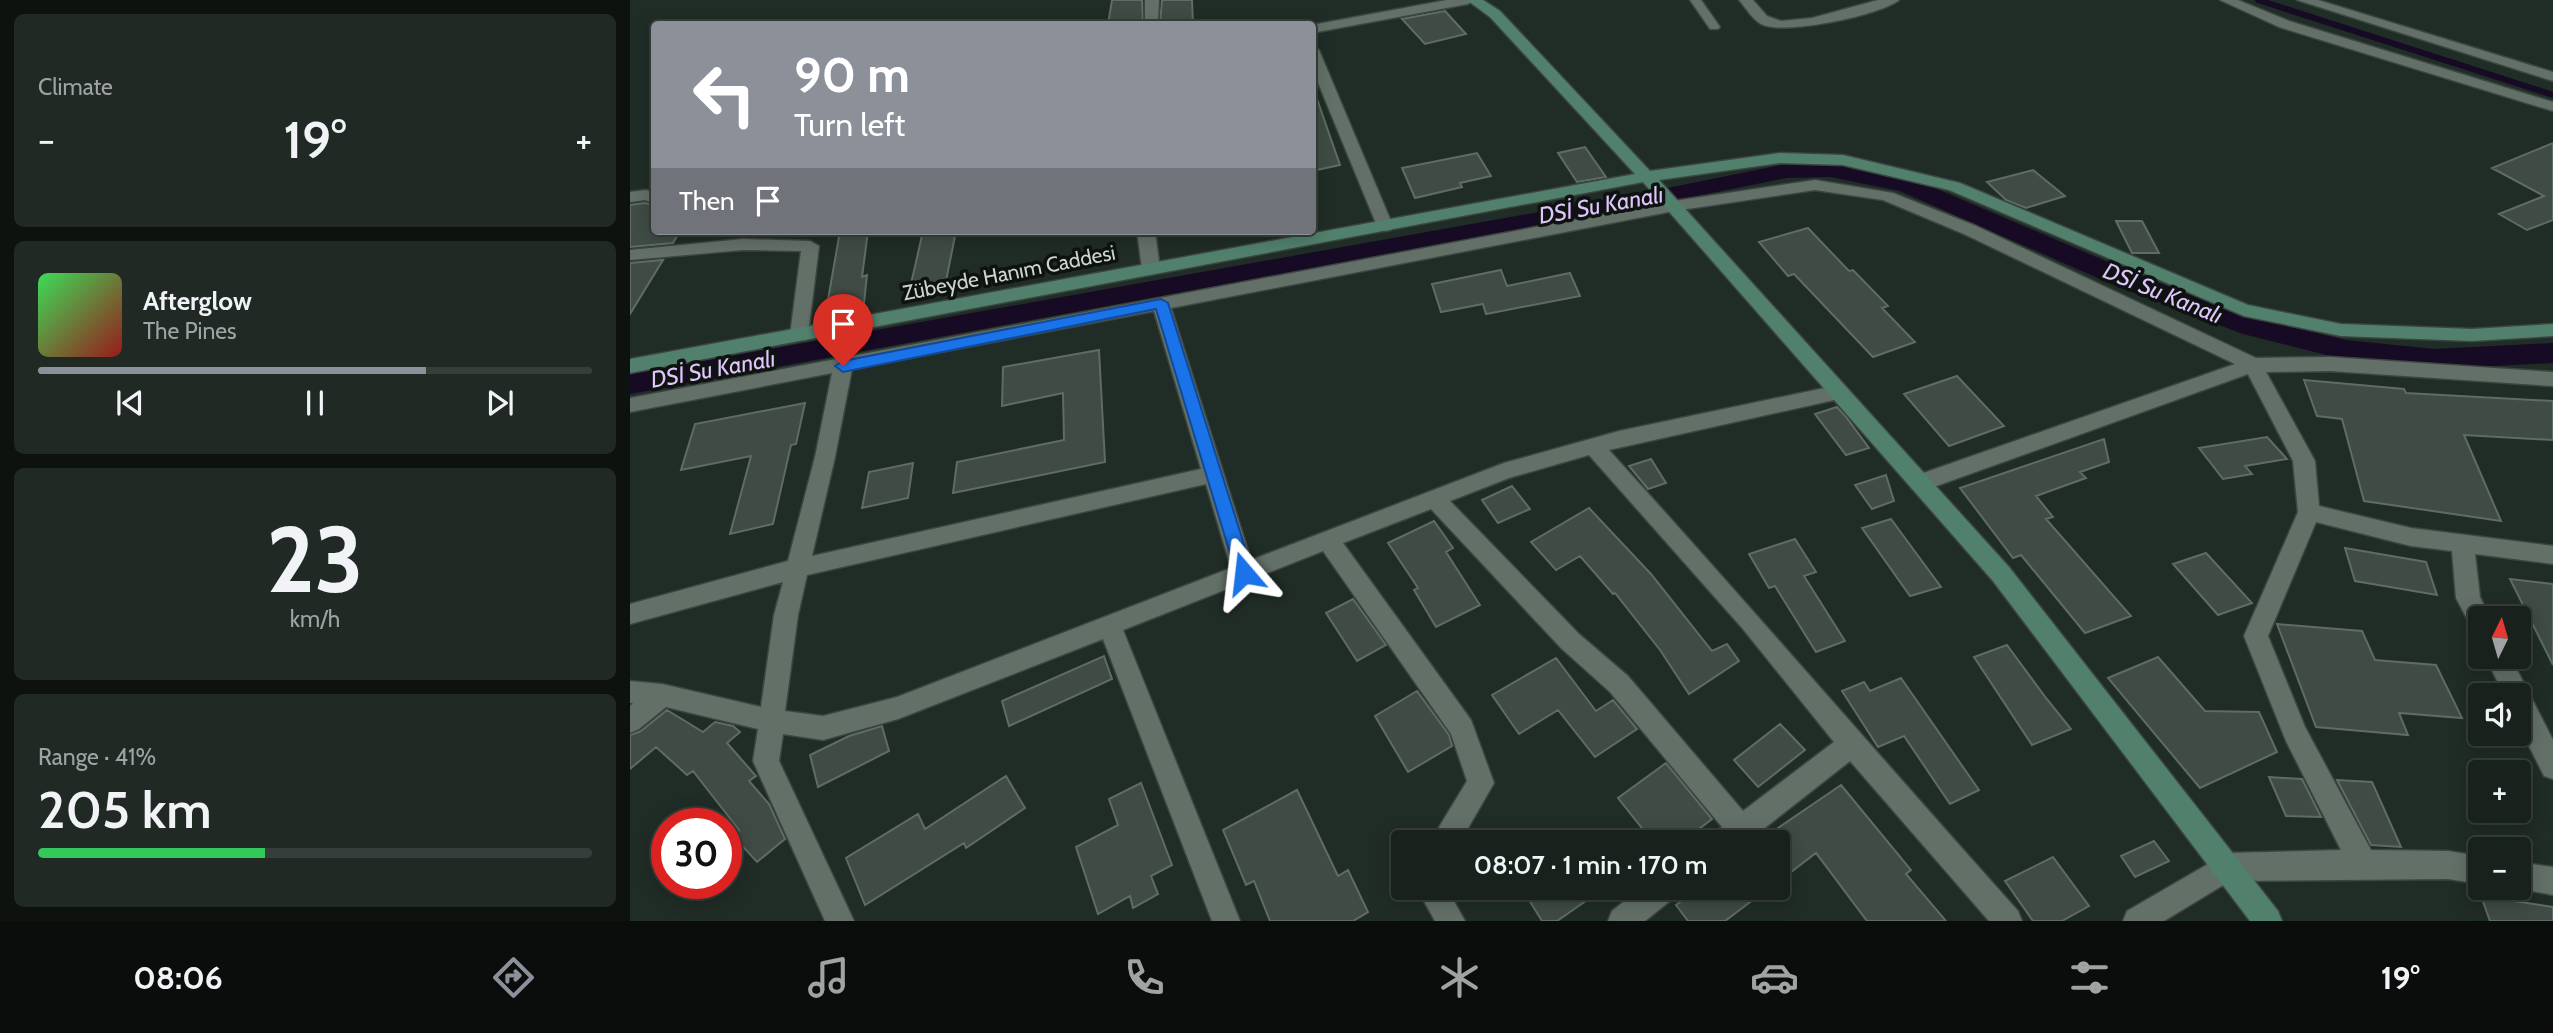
<!DOCTYPE html>
<html lang="en">
<head>
<meta charset="utf-8">
<style>
	:root { --surface:#18211c; --page:#212925; --text:#f1f3f6; --muted:#9fa3a3; --line:#363e3b; --accent:#8c9099 }
	body { margin:0; font-family:Cabin,sans-serif; background:var(--page); color:var(--text); height:100vh; display:flex; flex-direction:column; font-size:26px; white-space:nowrap }
	* { box-sizing:border-box; margin:0 }
	p { font-size:23px; color:var(--muted) }
	.icon { flex:none; width:38px; height:38px; fill:none; stroke:currentColor; stroke-width:2; stroke-linecap:round; stroke-linejoin:round }
	.map { position:relative; flex:1; overflow:hidden }
	.sheet { display:flex; flex-direction:column; gap:14px; padding:14px; background:#0d120f; width:630px }
	.sheet>* { flex:none }
	.guide { position:absolute; left:21px; top:21px; width:665px; height:214px; border-radius:7px; box-shadow:0 4px 18px #0003,0 0 0 2px var(--line); background:#8c9099; color:#fff; overflow:hidden }
	.needle { width:46px; rotate:5deg }
	.tools { position:absolute; left:1838px; top:606px; display:grid; gap:14px }
	.tools a { display:grid; place-items:center; width:63px; height:63px; border-radius:7px; background:var(--surface); box-shadow:0 4px 18px #0003,0 0 0 2px var(--line); font-size:35px }
	.speed { position:absolute; left:21px; top:808px; display:flex; gap:14px; font-size:35px; font-weight:700; text-align:center }
	.speed>* { display:grid; place-content:center; width:91px; height:91px; border-radius:50%; background:var(--surface); box-shadow:0 4px 18px #0003,0 0 0 2px var(--line); line-height:1 }
	.speed .limit { border:10px solid #d22; background:#fff; color:#111 }
	.pin { position:absolute; display:grid; place-items:center; width:60px; height:60px; color:#fff; margin:-72px -30px; border-radius:50% 50% 50% 0; rotate:-45deg; box-shadow:0 0 7px #0007 }
	.pin .icon { rotate:45deg }
	.me { position:absolute; width:77px; margin:-38px; rotate:343deg; stroke-linejoin:round; filter:drop-shadow(0 0 5px #0008) }
	.turn { display:flex; align-items:center; gap:24px; height:147px; padding:0 28px; font-size:32px }
	.turn .icon { width:91px; height:91px; stroke-width:2.5 }
	.turn b { display:block; font-size:49px; line-height:60px }
	.then { display:flex; align-items:center; height:66px; padding:0 28px; background:#0003; gap:14px; font-size:26px }
	.big { font-size:52px; font-weight:600; line-height:1.1 }
	.sheet .widget { flex:1; display:flex; flex-direction:column; justify-content:center; gap:10px; min-width:0; padding:0 24px; border-radius:10px; background:var(--page) }
	.sheet .dial { align-items:center; gap:0 }
	.dial b { font-size:91px; line-height:1 }
	.song { display:flex; align-items:center; gap:21px }
	.cover { width:84px; height:84px; border-radius:10px; background:linear-gradient(135deg,hsl(130 70% 55%),hsl(0 70% 35%)) }
	.played { height:7px; border-radius:4px; background:linear-gradient(90deg,var(--accent) 70%,var(--line) 70%) }
	.keys { display:flex; justify-content:space-around; direction:ltr }
	.heat { display:flex; justify-content:space-between; align-items:center; font-size:38px; direction:ltr }
	.charge { height:10px; border-radius:5px; background:linear-gradient(90deg,#34c759 41%,var(--line) 0) }
	.trip { position:absolute; left:761px; top:830px; width:399px; height:70px; border-radius:7px; background:var(--surface); box-shadow:0 4px 18px #0003,0 0 0 2px var(--line); font-weight:600; line-height:70px; text-align:center }
	.dock { display:flex; height:112px; justify-content:space-around; align-items:center; background:#0a0d0b; color:var(--muted) }
	.dock .icon { width:49px; height:49px }
	.dock .active { color:var(--accent) }
	.dock b { font-size:32px; color:var(--text) }
	main { display:flex; flex:1; min-height:0 }
	.map>svg:first-child { display:block }
	.lines { fill:none; stroke-linecap:round; stroke-linejoin:round }
	.stream { stroke:#170a24; stroke-width:6 }
	.canal { fill:#170a24; fill-rule:evenodd }
	.building { fill:#3f4b44; stroke:#5e6c64; stroke-width:2 }
	.lane-casing { stroke:#3c4641; stroke-width:3 }
	.street-casing { stroke:#3c4641; stroke-width:3 }
	.secondary-casing { stroke:#3c4641; stroke-width:3 }
	.lane { fill:#637068; fill-rule:evenodd }
	.street { fill:#637068; fill-rule:evenodd }
	.secondary { fill:#51816c; fill-rule:evenodd }
	.route { fill:#1a73e8; stroke:#114b97; stroke-width:2 }
	.labels { text-anchor:middle; stroke-width:7; stroke-linejoin:round; paint-order:stroke }
	.street-label { font-size:21px; fill:#ced5d1; stroke:#0e1310 }
	.water-label { font-size:23px; font-style:italic; fill:#e0c5ff; stroke:#0e1310 }
</style>
</head>
<body>
<main>
<section class="sheet">
<div class="widget"><p>Climate</p>
<div class="heat"><a>−</a><b class="big">19°</b><a>+</a></div>
</div>
<div class="widget">
<div class="song"><i class="cover"></i><div><b>Afterglow</b><p>The Pines</p></div></div>
<div class="played"></div>
<div class="keys"><svg class="icon" aria-label="previous" viewBox="0 0 24 24"><path d="M18 5L8 12l10 7zM5 5v14"/></svg><svg class="icon" aria-label="pause" viewBox="0 0 24 24"><path d="M8 5v14M16 5v14"/></svg><svg class="icon" aria-label="next" viewBox="0 0 24 24"><path d="M6 5l10 7-10 7zM19 5v14"/></svg></div>
</div>
<div class="widget dial"><b>23</b><p>km/h</p></div>
<div class="widget"><p>Range · 41%</p><b class="big">205 km</b><div class="charge"></div></div>
</section>
<div class="map">
<svg width="1923" height="921" viewBox="0 0 1923 921">
	<rect width="100%" height="100%" fill="#202c26"/>
	<g class="lines">
		<path class="stream" d="M1628,0l295,95"/>
		<path class="canal" d="M1200,163l86,17 220,94 114,43 96,23 88,9 119,-6v20l-119,6 -88,-9 -103,-26 -127,-48 -216,-95 -70,-14 -44,1 -163,33 -993,183v-20l993,-177 163,-33z"/>
	</g>
	<path class="building" d="M482,0h30l1,24h-35z
		M532,0h30l1,24h-33z
		M815,11l21,23 -41,10 -23,-25z
		M686,96l24,69 -28,6v-74z
		M1923,143v77l-26,10 -28,-16 45,-18 -52,-28z
		M955,147l21,30 -29,5 -19,-29z
		M847,153l14,23 -31,7 2,4 -47,11 -13,-30z
		M1403,170l32,26 -39,12 -20,-8 -19,-18z
		M15,203l9,2v26h26l-7,12 -43,4v-42z
		M1486,221h26l17,32h-27z
		M1178,228l41,43 4,-1 35,36 -6,2 33,34 -42,15 -79,-83 -6,2 -29,-34z
		M210,231h28l-6,46 5,-2 -3,28 -38,8z
		M293,231h33l-12,60 -36,6z
		M33,260l-33,54v-51z
		M871,270l6,16 63,-13 10,23 -94,18 -3,-10 -42,8 -9,-28z
		M469,350l6,112 -152,31 4,-31 107,-22 -1,-47 -61,13 1,-39z
		M1327,376l47,50 -55,20 -45,-52z
		M1674,380l100,9 2,4 147,8v39l-89,-5 37,86 -137,-20 -22,-82 -25,-3z
		M175,403l-9,41 -5,1 -18,79 -43,10 21,-78 -70,14 14,-46z
		M1207,407l9,10 23,31 -23,7 -31,-41z
		M1637,437l20,22 -42,7 7,8 -29,5 -24,-31z
		M1474,439l5,23 -29,10 6,6 -50,18 17,21 -7,2 85,97 -46,17 -64,-78 -8,3 -53,-70z
		M1021,459l15,24 -18,6 -19,-23z
		M283,463l-5,35 -46,10 7,-36z
		M1256,475l8,26 -22,8 -17,-24z
		M882,486l18,23 -32,14 -16,-23z
		M959,508l62,66 61,77 15,-7 12,17 -50,33 -29,-44 -45,-57 -2,1 -33,-38 -24,14 -25,-28z
		M1261,519l50,68 -31,9 -48,-68z
		M804,521l19,27 -7,4 34,53 -44,22 -22,-37 4,-2 -30,-45z
		M1165,539l21,33 -12,4 41,65 -29,11 -41,-66 -6,2 -20,-34z
		M1715,548l81,14 11,33 -82,-14z
		M1576,553l46,50 -34,12 -45,-51z
		M1880,579l43,5v81z
		M723,599l33,46 -29,16 -31,-48z
		M1647,624l85,7 13,29 61,5 26,53 -63,-5 9,22 -92,-8z
		M1377,645l39,53 25,31 -39,16 -58,-88z
		M474,656l8,23 -103,47 -7,-25z
		M1528,657l47,54 54,1 18,40 -77,36 -92,-110z
		M926,658l40,53 17,-11 24,29 -42,28 -37,-47 -39,24 -27,-39z
		M1271,678l78,112 -29,14 -46,-68 -26,11 -36,-56 22,-9 6,9z
		M787,691l32,44 3,11 -44,26 -33,-56z
		M37,710l36,22 12,-10 18,4 7,6 -13,11 29,33 -7,5 20,23 16,35 -28,23 -25,-27 7,-5 -46,-59 -6,4 -31,-28 -26,22v-34l11,-4z
		M1150,724l25,26 -47,37 -24,-27z
		M252,726l7,25 -71,36 -8,-32 39,-19z
		M1036,763l46,56 -30,23h-29l-35,-44z
		M376,776l19,32 -59,40 -2,-5 -99,62 -19,-47 72,-44 7,15z
		M1639,777l33,2 19,38 -35,-1z
		M1707,780l35,2 29,65 -30,-2z
		M511,783l31,82 -21,11 7,18 -25,14 -3,-12 -32,18 -22,-67 42,-22 -9,-26z
		M1211,785l70,85 -5,4 40,47h-79l-51,-68 -38,29v-54z
		M667,790l41,86 10,-6 20,42 -15,9h-83l-16,-40 -8,4 -23,-55z
		M1524,841l15,20 -34,16 -14,-21z
		M1423,857l36,49 -27,15h-29l-28,-40z
		M891,887h85l-49,34h-15z
		M1071,887h69l-45,34h-37l-12,-16z
		M1851,896l72,11v14h-63z"/>
	<g class="lines">
		<g class="lane-casing">
			<path id="lane" d="M1060,0h11l19,27 -2,2h-8z"/>
		</g>
		<g class="street-casing">
			<path id="street" d="M515,0h14l-1,24h-13z
				M817,0h28l-7,4 -156,29v-8z
				M1109,0h14l14,16 14,5 31,-3 66,-18h21c-18,15 -116,36 -138,24 -9,-5 -15,-16 -22,-24z
				M1590,0h18l51,21 264,81v9l-274,-84z
				M1667,0h21l235,72v9z
				M682,46l7,4 74,176 -2,4 -6,1 -8,-5 -65,-158z
				M1185,180l78,13 83,33 280,132 74,-1 223,15v14l-223,-15 -64,1 49,89 4,45 92,22 142,18v18l-78,-10 5,43 10,21h-10v13l-8,-3 -16,-30 -4,-47 -41,-5 -95,-24 -48,114 37,91 66,123 77,1 32,5v28l-32,-5 -218,2 -66,40h-41l4,-10 100,-58 114,-3 -55,-109 -42,-105 54,-124 -5,-51 -45,-87 -320,115 -8,2 -8,-2 -3,-6 3,-6 323,-113 -271,-130 -81,-34 -68,-10 -141,21 -503,97 80,252 253,-97 115,-32 220,-46 7,2 3,5 -3,5 -7,2 -230,51c138,152 272,308 409,461l4,10h-33l-139,-160 -103,81h-36l4,-10 7,-5 -112,-135 -49,-44 -130,-139 -88,34 128,177 23,63 -34,59h-30l37,-61 -16,-47 -128,-183 -200,79 117,291h-28l-109,-282 -205,80 -75,21 -40,-6 -4,27 75,160h-29l-72,-160 5,-32 -92,-22 -27,22 -9,4v-27l3,-3h-3v-22l32,3 99,23 13,-92 9,-33 -153,42v-20l158,-43 27,-104 17,-84 -202,39v-14l1044,-197zM524,311l47,158 -389,87 23,-99 17,-88zM959,455l154,174 91,113 -91,69 -115,-135 -49,-42 -129,-133 59,-23zM576,484l25,84 -334,129 -74,19 -38,-5 13,-96 9,-40z
				M16,190l8,3v10l-9,-3 -15,2v-10z
				M507,231h18l5,38 -3,4h-12l-3,-4z
				M113,239l67,2 9,5 -11,89 -2,5h-14l-2,-5 11,-84 -58,-1 -113,10v-10z
				M1855,656h25l43,84v39l-9,-3 -26,-52v-29h-14z
				M1888,862l35,5v28l-42,-8h7z
				M786,887h30l19,34h-30z
				M1012,887h37l-4,10 -30,24h-37l4,-10z"/>
		</g>
		<g class="secondary-casing">
			<path id="secondary" d="M837,0h16l17,11 150,160 130,-18 63,2 117,28 288,122 93,19 131,5 81,-5v12l-81,5 -131,-5 -97,-20 -295,-126 -106,-25 -63,-2 -121,17 350,387 269,344 4,10h-32l-257,-340 -350,-399 -1013,191v-14l1005,-185 -145,-157z"/>
		</g>
		<use href="#lane" class="lane"/>
		<use href="#street" class="street"/>
		<use href="#secondary" class="secondary"/>
	</g>
	<path class="route" d="M531,299l7,4 85,270 -3,5h-12l-2,-5 -80,-264 -313,63 -8,-6 8,-5z"/>
	<g class="labels">
		<g class="street-label">
			<text transform="translate(379 273) rotate(-11)" y="7">Zübeyde Hanım Caddesi</text>
		</g>
		<g class="water-label">
			<text transform="translate(971 205) rotate(-10)" y="8">DSİ Su Kanalı</text>
			<text transform="translate(1533 293) rotate(22)" y="8">DSİ Su Kanalı</text>
			<text transform="translate(83 369) rotate(-10)" y="8">DSİ Su Kanalı</text>
		</g>
	</g>
</svg>
<div class="tools">
<a><svg class="needle" viewBox="-14 -14 28 28"><path d="M0-13l5 13h-10z" fill="#e53935"/><path d="M0 13l5-13h-10z" fill="#9fa3a3"/></svg></a>
<a><svg class="icon" aria-label="sound" viewBox="0 0 24 24"><path d="M4 9h4l5-4v14l-5-4H4zM17 9q2 3 0 6"/></svg></a>
<a>+</a>
<a>−</a>
</div>
<div class="speed"><div class="limit">30</div></div>
<div class="pin" style="left:213px;top:366px;background:#d93025"><svg class="icon" aria-label="arrive" viewBox="0 0 24 24"><path d="M6 21V4h12l-3 4 3 4H6"/></svg></div>
<svg class="me" style="left:614px;top:573px" viewBox="-20 -20 40 40"><path d="M0-17L14 15 0 8-14 15z" fill="#1a73e8" stroke="#fff" stroke-width="4"/></svg>
<div class="trip">08:07 · 1 min · 170 m</div>
<div class="guide">
<div class="turn"><svg class="icon" aria-label="left" viewBox="0 0 24 24"><path d="M17 20v-9H6M10 6l-5 5 5 5"/></svg><div><b>90 m</b>Turn left</div></div>
<div class="then">Then<svg class="icon" aria-label="arrive" viewBox="0 0 24 24"><path d="M6 21V4h12l-3 4 3 4H6"/></svg></div>
</div>
</div>
</main>
<nav class="dock">
<b>08:06</b>
<svg class="icon active" aria-label="directions" viewBox="0 0 24 24"><path d="M12 3l9 9-9 9-9-9zM9 14v-3h6M13 9l2 2-2 2"/></svg>
<svg class="icon" aria-label="music" viewBox="0 0 24 24"><path d="M9 18V5l10-2v13"/><circle cx="6" cy="18" r="3"/><circle cx="16" cy="16" r="3"/></svg>
<svg class="icon" aria-label="phone" viewBox="0 0 24 24"><path d="M5 4h4l2 5-3 2q2 4 5 5l2-3 5 2v4C11 20 4 13 5 4z"/></svg>
<svg class="icon" aria-label="climate" viewBox="0 0 24 24"><path d="M12 3v18M4 7l16 10M4 17L20 7"/></svg>
<svg class="icon" aria-label="car" viewBox="0 0 24 24"><path d="M5 17H2v-5l4-1 3-4h7l3 4 3 1v5h-3M9 17h6M6 11h13"/><circle cx="7" cy="17" r="2"/><circle cx="17" cy="17" r="2"/></svg>
<svg class="icon" aria-label="filters" viewBox="0 0 24 24"><path d="M4 7h16M4 17h16"/><circle cx="9" cy="7" r="2"/><circle cx="15" cy="17" r="2"/></svg>
<b>19°</b>
</nav>
</body>
</html>
